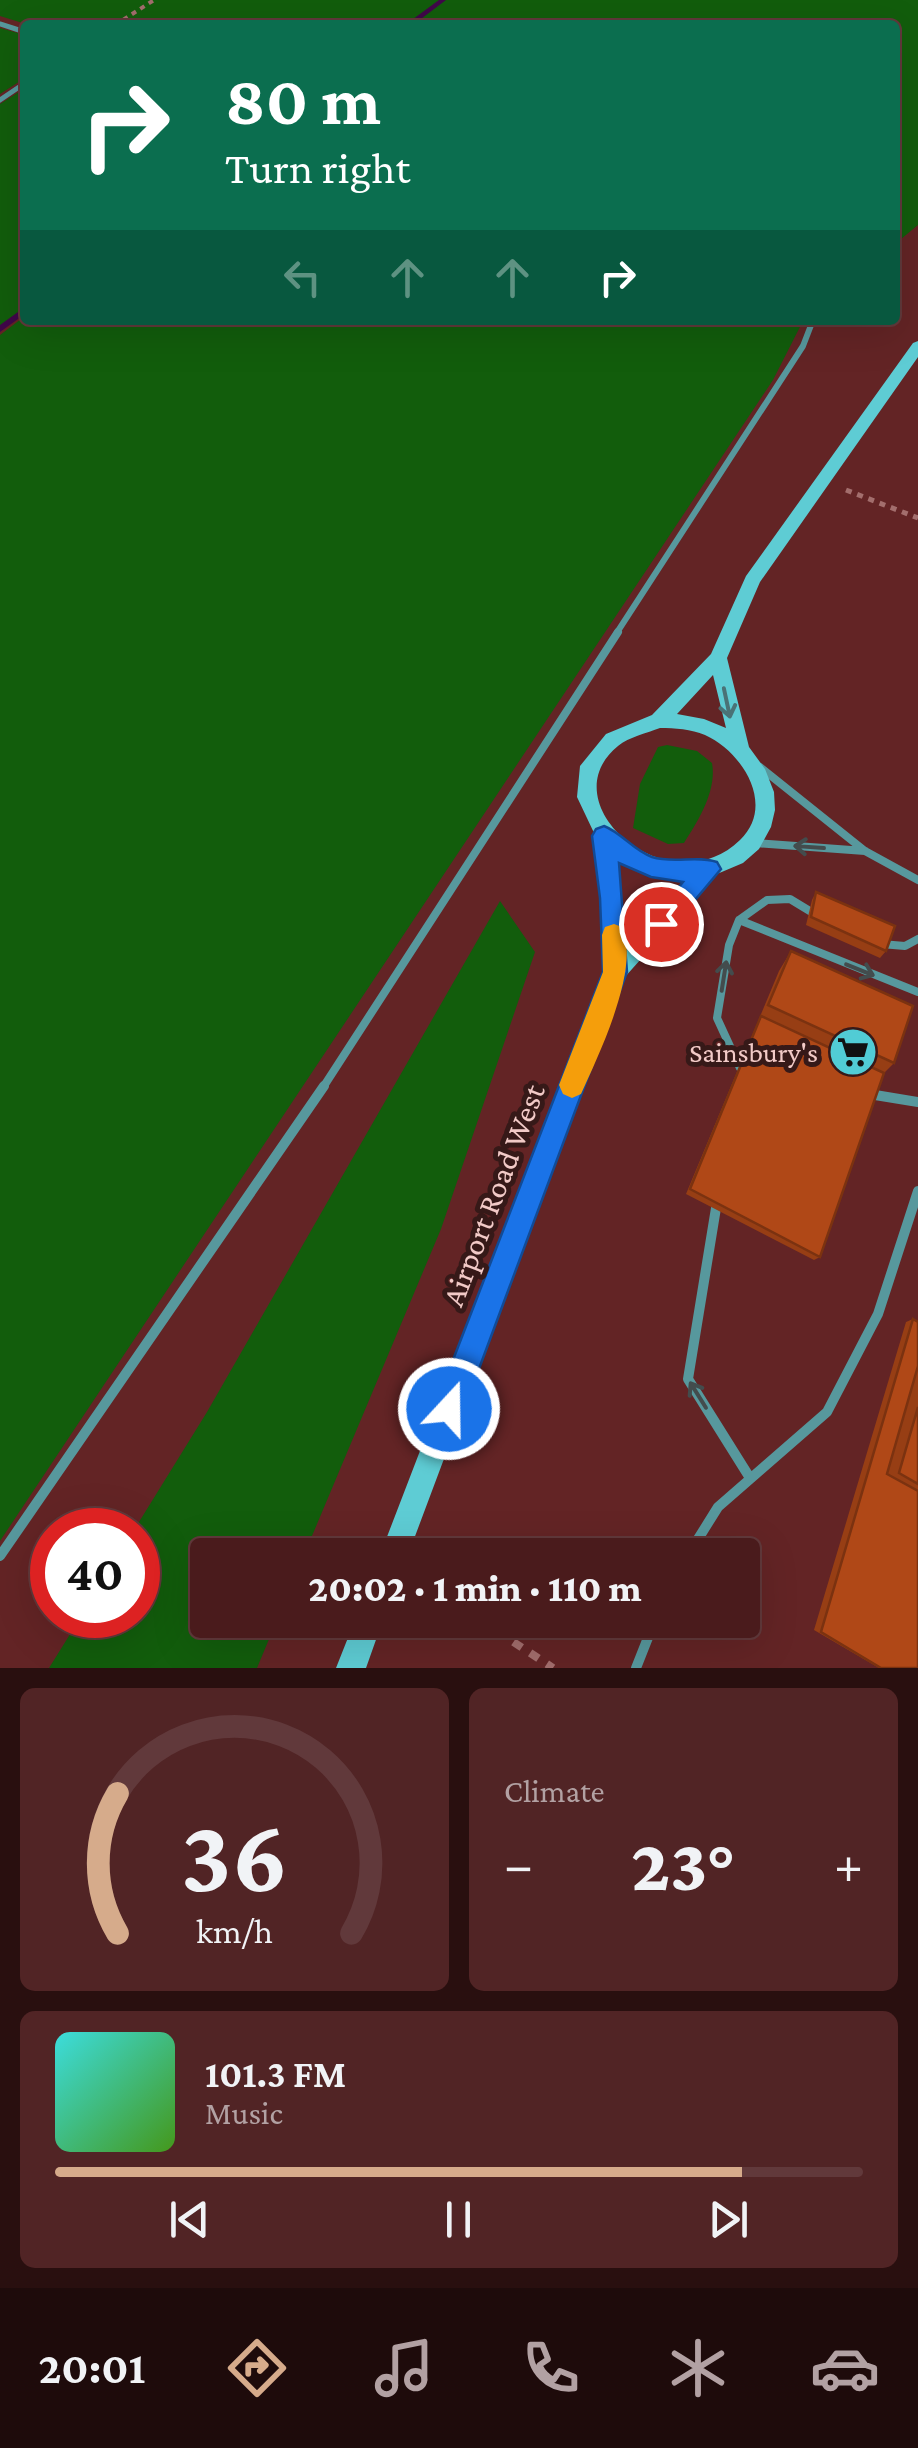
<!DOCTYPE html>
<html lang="en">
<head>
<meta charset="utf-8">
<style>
	:root { --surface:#4a1b1c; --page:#512425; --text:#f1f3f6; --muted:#b2a1a3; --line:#61393b; --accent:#d6ab8b }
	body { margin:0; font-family:"Crimson Pro",serif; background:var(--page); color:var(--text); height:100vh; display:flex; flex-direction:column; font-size:38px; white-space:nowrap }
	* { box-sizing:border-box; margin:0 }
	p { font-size:32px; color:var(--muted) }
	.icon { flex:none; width:55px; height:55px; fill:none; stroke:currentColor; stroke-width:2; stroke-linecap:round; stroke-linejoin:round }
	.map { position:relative; height:1668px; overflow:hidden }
	.panel { display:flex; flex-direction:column; gap:20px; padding:20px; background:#290f0f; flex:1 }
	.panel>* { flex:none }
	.banner { position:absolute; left:20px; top:20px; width:880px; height:305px; border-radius:10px; box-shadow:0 10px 40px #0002,0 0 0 2px var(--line); background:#0b6e4f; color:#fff; overflow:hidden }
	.speed { position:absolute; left:30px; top:1508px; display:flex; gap:20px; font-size:50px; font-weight:700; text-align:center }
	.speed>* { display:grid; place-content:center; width:130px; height:130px; border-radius:50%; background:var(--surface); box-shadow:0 10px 40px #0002,0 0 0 2px var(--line); line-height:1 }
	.speed .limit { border:15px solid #d22; background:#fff; color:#111 }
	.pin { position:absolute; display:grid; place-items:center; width:85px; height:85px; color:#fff; margin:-42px; border:5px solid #fff; border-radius:50%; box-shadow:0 2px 10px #0007 }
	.me { position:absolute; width:110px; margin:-55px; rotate:21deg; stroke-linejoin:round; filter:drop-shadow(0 0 8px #0008) }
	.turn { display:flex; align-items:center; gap:35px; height:210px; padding:0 40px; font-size:45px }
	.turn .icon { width:130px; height:130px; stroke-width:2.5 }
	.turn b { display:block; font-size:70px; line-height:85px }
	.lanes { display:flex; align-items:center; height:95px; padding:0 40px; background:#0003; justify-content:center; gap:50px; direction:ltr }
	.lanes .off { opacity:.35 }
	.big { font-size:75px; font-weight:800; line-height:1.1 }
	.panel .card { flex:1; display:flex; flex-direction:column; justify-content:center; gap:15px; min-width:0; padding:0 35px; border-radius:15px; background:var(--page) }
	.panel .dial { align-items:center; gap:0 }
	.dial svg { height:260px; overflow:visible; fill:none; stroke:var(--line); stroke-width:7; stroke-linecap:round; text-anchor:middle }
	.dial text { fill:var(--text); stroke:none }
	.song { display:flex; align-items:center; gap:30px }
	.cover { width:120px; height:120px; border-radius:15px; background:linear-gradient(135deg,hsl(180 70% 55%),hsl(100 70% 35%)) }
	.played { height:10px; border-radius:5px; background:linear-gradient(90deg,var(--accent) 85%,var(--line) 85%) }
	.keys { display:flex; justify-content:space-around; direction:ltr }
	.heat { display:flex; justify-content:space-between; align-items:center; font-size:55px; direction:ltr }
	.panel .tiles { flex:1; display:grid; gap:20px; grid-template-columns:1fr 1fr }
	.card:last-child { grid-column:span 2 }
	.trip { position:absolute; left:190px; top:1538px; width:570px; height:100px; border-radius:10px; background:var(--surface); box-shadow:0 10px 40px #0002,0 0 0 2px var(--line); font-weight:800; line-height:100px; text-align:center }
	.dock { display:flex; height:160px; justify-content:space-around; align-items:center; background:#1e0b0b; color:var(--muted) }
	.dock .icon { width:70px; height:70px }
	.dock .current { color:var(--accent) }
	.dock b { font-size:45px; color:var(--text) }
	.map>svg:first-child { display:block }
	.green { fill:#125d0c }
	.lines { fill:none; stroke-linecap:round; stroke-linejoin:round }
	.stream { fill:#400749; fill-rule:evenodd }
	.path-far2 { stroke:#a36e6d; stroke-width:4; stroke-dasharray:5 5; stroke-linecap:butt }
	.path-far1 { stroke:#a36e6d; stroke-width:5; stroke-dasharray:6 6; stroke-linecap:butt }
	.path { stroke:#a36e6d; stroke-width:8; stroke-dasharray:10 10; stroke-linecap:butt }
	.lane-far3 { stroke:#57989d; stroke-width:5 }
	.lane-far2 { stroke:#57989d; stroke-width:6 }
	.lane-far1 { stroke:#57989d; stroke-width:8 }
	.lane { stroke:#57989d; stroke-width:10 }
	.secondary { fill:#5eccd4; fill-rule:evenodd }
	.wall { fill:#973e14 }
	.building { fill:#b04817; stroke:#7b3210; stroke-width:2.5 }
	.oneway { stroke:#4a7276 }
	.oneway2 { stroke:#434c4d }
	.route { fill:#1a73e8; stroke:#114b97; stroke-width:2.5 }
	.slow { fill:#f59e0b }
	.labels { text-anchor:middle; stroke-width:10; stroke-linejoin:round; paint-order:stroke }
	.poi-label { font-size:28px; fill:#f2cac7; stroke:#361918; text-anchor:end }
	.near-street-label { font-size:32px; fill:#f2cac7; stroke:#361918 }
</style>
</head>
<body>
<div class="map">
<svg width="918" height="1668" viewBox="0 0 918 1668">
	<rect width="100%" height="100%" fill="#632425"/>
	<path class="green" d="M0,0h918v225l-23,19v-219h-866l-29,-9z
		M0,28l25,7v43l-25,16z
		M25,88v219l-25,19v-222z
		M25,316v4l778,1 -30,59 -773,1161v-1206z
		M667,745l30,6 15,12c5,27 -13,57 -28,80l-16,1 -35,-16 7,-44 18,-37z
		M500,901l35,51 -94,277 -137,326h-96v65h69l-20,48h-208l33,-53h56v-85h-4l73,-118z"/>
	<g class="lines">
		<path class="stream" d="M439,0h7l-33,25h-8z
			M25,307v7l-25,18v-7z"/>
		<path class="path-far2" d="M115,25l39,-25"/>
		<path class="path-far1" d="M846,490l72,28"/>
		<path class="path" d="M480,1620l73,48"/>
		<path class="lane-far3" d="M0,24l25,8
			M0,100l25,-17"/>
		<path class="lane-far2" d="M616,634l187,-288 10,-26"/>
		<path class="lane-far1" d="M760,767l105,84 53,29
			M755,843l110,8
			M739,920l179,72
			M881,944l24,2 13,-7
			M740,1068l-23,-50 12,-73 10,-25 28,-20 23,-1 28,17
			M322,1089l296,-457"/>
		<path class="lane" d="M869,1094l49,8
			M717,1202l-29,177 62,99
			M688,1555l30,-48 109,-95 51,-98 40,-123
			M0,1556l324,-470
			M636,1668l19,-48"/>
		<path class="secondary" d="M918,341v16l-158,225 -33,76 22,89 16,22 9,23 1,18 -4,17 -12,22 -16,14 -26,11 -93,104 -216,577h-28l224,-583 -2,-74 -7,-63 -18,-38 3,-31 26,-32 46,-19 59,-61 35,-78 167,-233zM713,675l13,53 -22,-9 -27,-5zM660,728c15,0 31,1 45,7 38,17 71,71 35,105 -70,68 -193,-36 -122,-94 11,-9 29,-13 42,-18zM617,857l43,22 25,1 -60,66z
			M355,1620h28l-17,48h-30z"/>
	</g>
	<path class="wall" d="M816,892l70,59 -6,7 -74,-33 6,-25z
		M791,951l103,112 -10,10 -64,184 -6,3 -128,-66 93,-223z
		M913,1319l5,3v346h-39l-65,-38 92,-308z"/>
	<path class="building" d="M816,892l79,34 -9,25 -75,-34z
		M791,951l122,55 -19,57 -126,-58z
		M761,1016l123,57 -64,184 -130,-68z
		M913,1319l5,3v44l-31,108 31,17v177h-37l-60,-36z
		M918,1407v77l-19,-11z"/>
	<defs><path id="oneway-shaft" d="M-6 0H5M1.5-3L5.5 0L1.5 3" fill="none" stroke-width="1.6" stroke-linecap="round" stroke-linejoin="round" transform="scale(2.5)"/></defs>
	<use class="oneway" href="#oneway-shaft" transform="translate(727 703) rotate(78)"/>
	<g class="oneway2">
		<use href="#oneway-shaft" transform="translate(809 847) rotate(-176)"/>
		<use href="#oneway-shaft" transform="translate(860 970) rotate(22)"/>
		<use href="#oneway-shaft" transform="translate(724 976) rotate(-81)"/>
		<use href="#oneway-shaft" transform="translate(698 1395) rotate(-122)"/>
	</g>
	<path class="route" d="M604,826c18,7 29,24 48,31 22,7 45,-2 65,5l4,7 -52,62 -8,3 -8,-3 -4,-7 34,-42 -32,-5 -32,-14 8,109 -163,437 -4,11 -11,4 -10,-4 -5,-11 169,-437 -3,-74 -8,-62 4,-7z"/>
	<path class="slow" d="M614,924l8,3c19,41 -23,127 -41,167l-9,4 -9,-4 -4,-9 44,-113 -1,-37 3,-8z"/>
	<defs>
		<g id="supermarket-disc" transform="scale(2.5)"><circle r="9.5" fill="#51ccd5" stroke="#361918"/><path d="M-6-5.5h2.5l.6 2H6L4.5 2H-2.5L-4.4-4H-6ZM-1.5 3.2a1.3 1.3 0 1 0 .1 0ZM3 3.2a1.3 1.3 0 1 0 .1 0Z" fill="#111"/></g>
	</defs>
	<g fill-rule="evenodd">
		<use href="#supermarket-disc" x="853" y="1052"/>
	</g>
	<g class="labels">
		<g class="poi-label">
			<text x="818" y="1062">Sainsbury's</text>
		</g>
		<g class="near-street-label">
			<text transform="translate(493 1195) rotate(-69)" y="11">Airport Road West</text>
		</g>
	</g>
</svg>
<div class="speed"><div class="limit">40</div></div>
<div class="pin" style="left:661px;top:924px;background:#d93025"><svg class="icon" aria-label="arrive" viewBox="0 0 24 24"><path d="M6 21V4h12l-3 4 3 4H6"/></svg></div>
<svg class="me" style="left:449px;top:1409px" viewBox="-20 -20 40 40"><circle r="17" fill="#1a73e8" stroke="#fff" stroke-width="3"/><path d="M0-11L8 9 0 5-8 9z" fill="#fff"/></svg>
<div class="trip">20:02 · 1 min · 110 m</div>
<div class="banner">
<div class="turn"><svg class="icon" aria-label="right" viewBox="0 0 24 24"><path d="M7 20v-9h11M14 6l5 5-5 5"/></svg><div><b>80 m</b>Turn right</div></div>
<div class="lanes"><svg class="icon off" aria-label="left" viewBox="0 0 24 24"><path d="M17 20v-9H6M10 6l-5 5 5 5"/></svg><svg class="icon off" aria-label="ahead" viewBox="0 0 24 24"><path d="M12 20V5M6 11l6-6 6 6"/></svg><svg class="icon off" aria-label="ahead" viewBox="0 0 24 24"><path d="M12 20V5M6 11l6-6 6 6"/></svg><svg class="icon" aria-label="right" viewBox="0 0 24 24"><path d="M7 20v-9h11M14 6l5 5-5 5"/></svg></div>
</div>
</div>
<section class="panel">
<div class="tiles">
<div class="card dial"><svg viewBox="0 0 100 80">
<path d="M14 69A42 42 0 1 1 86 69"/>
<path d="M14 69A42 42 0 0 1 14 26" stroke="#d6ab8b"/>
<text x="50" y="56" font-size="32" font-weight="700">36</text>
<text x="50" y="72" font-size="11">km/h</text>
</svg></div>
<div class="card"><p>Climate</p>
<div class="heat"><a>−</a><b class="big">23°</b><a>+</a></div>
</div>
<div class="card">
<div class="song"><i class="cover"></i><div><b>101.3 FM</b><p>Music</p></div></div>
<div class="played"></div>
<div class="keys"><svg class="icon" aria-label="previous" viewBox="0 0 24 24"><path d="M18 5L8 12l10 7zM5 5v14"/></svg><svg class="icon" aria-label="pause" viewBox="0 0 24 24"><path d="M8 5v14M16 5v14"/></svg><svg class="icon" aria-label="next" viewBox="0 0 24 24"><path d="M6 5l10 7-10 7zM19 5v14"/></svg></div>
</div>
</div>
</section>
<nav class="dock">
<b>20:01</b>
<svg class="icon current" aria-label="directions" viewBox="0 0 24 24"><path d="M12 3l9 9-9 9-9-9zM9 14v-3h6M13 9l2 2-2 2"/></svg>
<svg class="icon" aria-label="music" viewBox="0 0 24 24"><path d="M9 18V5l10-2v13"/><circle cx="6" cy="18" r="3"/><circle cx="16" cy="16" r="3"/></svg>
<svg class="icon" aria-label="phone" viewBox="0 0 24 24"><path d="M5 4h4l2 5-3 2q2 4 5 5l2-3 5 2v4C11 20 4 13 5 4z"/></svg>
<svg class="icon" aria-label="climate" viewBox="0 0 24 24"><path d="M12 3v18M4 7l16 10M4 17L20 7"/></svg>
<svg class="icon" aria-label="car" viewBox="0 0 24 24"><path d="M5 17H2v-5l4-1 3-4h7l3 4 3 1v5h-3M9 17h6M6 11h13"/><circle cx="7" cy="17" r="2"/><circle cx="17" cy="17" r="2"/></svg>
</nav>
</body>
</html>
